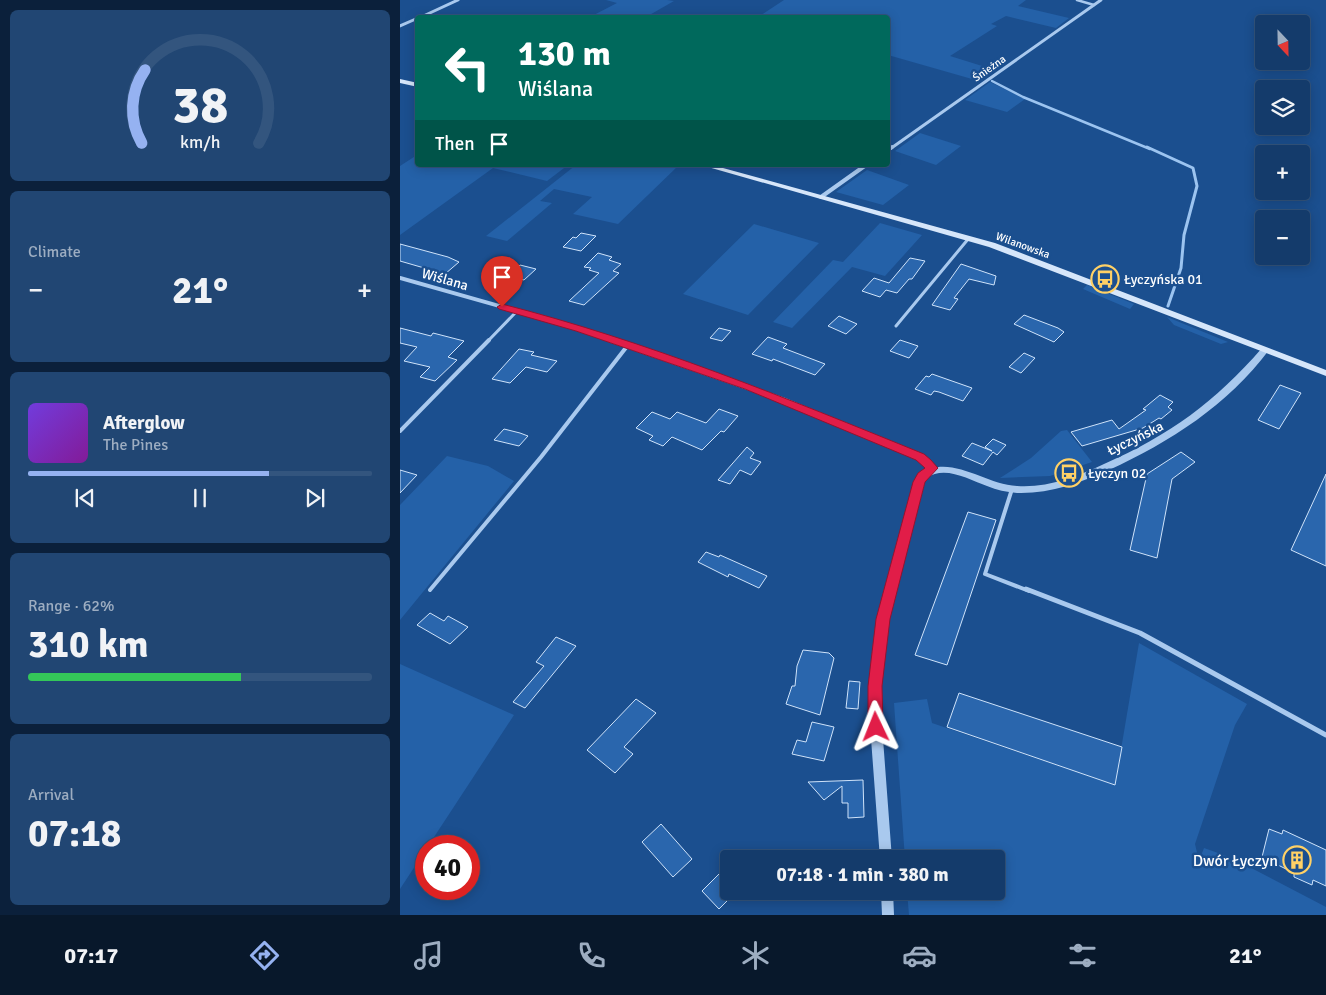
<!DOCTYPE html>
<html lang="en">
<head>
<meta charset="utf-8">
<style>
	:root { --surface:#143b6b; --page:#214673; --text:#f1f3f6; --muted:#9dadc1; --line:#33557e; --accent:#95b2f1 }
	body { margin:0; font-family:Signika,sans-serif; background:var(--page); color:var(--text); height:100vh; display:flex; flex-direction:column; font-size:19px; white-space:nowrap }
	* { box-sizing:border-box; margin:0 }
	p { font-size:16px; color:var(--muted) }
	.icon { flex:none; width:28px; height:28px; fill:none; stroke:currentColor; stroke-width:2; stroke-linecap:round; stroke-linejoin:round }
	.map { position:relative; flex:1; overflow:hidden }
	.details { display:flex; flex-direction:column; gap:10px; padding:10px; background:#0b203b; width:400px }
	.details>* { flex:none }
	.banner { position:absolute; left:15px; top:15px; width:475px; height:152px; border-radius:5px; box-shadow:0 2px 12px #0003,0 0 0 1px var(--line); background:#00695c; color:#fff; overflow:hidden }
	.needle { width:32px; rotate:158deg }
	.controls { position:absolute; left:855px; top:15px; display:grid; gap:10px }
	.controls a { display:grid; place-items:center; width:55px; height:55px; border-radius:5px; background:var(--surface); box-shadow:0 2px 12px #0003,0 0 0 1px var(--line); font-size:25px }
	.speed { position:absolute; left:15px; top:835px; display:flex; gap:10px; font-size:25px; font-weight:700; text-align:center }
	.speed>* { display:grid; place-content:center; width:65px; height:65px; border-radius:50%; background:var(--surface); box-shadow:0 2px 12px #0003,0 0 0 1px var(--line); line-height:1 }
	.speed .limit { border:8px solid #d22; background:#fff; color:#111 }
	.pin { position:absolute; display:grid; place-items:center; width:42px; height:42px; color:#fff; margin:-51px -21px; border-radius:50% 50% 50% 0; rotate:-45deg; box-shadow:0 0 5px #0007 }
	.pin .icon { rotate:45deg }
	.me { position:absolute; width:55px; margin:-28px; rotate:358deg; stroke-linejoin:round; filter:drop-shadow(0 0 4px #0008) }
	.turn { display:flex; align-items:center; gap:18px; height:105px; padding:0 20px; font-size:22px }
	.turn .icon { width:65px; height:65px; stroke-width:2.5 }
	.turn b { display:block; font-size:35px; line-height:42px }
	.then { display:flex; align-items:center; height:48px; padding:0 20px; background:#0003; gap:10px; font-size:19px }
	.big { font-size:38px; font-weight:800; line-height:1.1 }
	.details .widget { flex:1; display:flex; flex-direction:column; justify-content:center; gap:8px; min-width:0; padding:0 18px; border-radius:8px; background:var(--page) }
	.details .dial { align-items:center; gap:0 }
	.dial svg { height:130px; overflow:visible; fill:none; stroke:var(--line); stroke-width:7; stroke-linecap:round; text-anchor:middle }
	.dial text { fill:var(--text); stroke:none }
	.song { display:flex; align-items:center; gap:15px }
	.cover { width:60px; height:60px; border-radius:8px; background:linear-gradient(135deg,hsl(260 70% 55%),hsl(290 70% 35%)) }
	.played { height:5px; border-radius:2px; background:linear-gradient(90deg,var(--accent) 70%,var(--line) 70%) }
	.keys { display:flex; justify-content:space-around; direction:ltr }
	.heat { display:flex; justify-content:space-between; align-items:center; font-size:28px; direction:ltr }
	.charge { height:8px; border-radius:4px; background:linear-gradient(90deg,#34c759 62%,var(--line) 0) }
	.trip { position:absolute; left:320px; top:850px; width:285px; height:50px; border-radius:5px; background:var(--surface); box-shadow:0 2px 12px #0003,0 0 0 1px var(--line); font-weight:800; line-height:50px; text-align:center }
	.tab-bar { display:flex; height:80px; justify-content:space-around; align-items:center; background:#08182b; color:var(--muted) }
	.tab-bar .icon { width:35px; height:35px }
	.tab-bar .on { color:var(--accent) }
	.tab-bar b { font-size:22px; color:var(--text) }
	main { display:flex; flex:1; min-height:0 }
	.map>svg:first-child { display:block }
	.green { fill:#2461a8 }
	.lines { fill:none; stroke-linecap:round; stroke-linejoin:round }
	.stream-far1 { stroke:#9cc4f0; stroke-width:2.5 }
	.stream { stroke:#9cc4f0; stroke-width:3 }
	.building { fill:#2a66ad; stroke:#cfe3fa }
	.service-far3 { stroke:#a9c9ee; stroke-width:2.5 }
	.service-far2 { stroke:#a9c9ee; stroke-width:3 }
	.service-far1 { stroke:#a9c9ee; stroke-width:4 }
	.service { stroke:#a9c9ee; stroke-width:5 }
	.minor-far2 { stroke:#a9c9ee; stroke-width:3 }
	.minor-far1 { stroke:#a9c9ee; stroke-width:4 }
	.minor { stroke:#a9c9ee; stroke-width:5 }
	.tertiary { fill:#a9c9ee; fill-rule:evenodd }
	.secondary { fill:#d6e6fa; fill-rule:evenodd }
	.route { fill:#e11d48; stroke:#92132f }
	.labels { text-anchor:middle; stroke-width:5; stroke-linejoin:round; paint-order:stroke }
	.far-street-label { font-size:11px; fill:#fff; stroke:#1b4f8f }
	.street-label { font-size:14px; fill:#fff; stroke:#1b4f8f }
	.poi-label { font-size:14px; fill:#fff; stroke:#1b4f8f; text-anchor:start }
	.near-poi-label { font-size:16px; fill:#fff; stroke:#1b4f8f; text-anchor:end }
</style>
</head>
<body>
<main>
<section class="details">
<div class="widget dial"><svg viewBox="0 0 100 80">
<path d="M14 69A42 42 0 1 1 86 69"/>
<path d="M14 69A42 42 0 0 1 16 24" stroke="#95b2f1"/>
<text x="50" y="56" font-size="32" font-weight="700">38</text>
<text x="50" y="72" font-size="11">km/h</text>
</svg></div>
<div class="widget"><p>Climate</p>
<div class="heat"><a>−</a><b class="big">21°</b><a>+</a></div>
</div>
<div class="widget">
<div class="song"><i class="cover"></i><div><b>Afterglow</b><p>The Pines</p></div></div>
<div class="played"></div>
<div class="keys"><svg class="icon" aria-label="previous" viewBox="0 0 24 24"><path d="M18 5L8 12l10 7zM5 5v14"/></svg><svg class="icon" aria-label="pause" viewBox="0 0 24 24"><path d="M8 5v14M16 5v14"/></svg><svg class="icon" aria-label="next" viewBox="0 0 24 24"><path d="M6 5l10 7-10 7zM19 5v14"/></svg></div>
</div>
<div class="widget"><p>Range · 62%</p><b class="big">310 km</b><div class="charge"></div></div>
<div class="widget"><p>Arrival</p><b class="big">07:18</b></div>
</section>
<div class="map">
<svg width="926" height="915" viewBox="0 0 926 915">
	<rect width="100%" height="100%" fill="#1b4f8f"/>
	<path class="green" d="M206,0h61l7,1 -28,16h-56l27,-14z
		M384,0h242l-8,6 51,12 -13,10 -50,-12 -15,8 6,2 -47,30 45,14 -16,11 -91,-26v-37l-130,-1z
		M590,82l35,17 -18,13 -42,-12z
		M520,133l41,13 -25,19 -41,-14z
		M17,155l1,10h150l-21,16 -54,-13 -93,67v-69z
		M176,165l102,1 -60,58 -45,-10 19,-17 -38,-8 -14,12 12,2 -45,38 -21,-5z
		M467,170l42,15 -26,20 -47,-13z
		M480,223l42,12 -37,41 -33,-9 -60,61 -19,-6 60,-62 10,2z
		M354,224l65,19 -71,72 -65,-21z
		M687,285l47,19 -4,5 -47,-20z
		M767,317l61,25 -7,2 -47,-19z
		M667,430l25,32 -42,14 -50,2 31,-20 30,-27z
		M47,456l41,10 26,15 -114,139v-115z
		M739,643l108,61 -12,21 -40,119 4,17 5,-13 28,10 94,49v8h-417l-2,-24h89v-32h-91l-11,-156 33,-4 5,24 183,62z
		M0,664l114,51 -114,174z"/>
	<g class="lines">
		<path class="stream-far1" d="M592,81l31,16 127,52"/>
		<path class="stream" d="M747,147l46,21 4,18 -13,49 -3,33 -13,38"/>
	</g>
	<path class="building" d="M181,233l15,3 -15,15 -18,-4 10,-10 3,1z
		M0,244l48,13 11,5 -14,12 -45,-13z
		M198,253l14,4 -3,3 12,4 -8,7 6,2 -35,32 -15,-4 30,-28 -10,-3 2,-2 -7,-1z
		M510,258l15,3 -13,18h-3l-12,14 -11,-3 -6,7 -18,-6 12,-13 15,5z
		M561,264l35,12 -2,9 -25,-6 -15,19 4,1 -8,11 -18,-5z
		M120,265l16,4 -12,11 -15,-4z
		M624,315l34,13 6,4 -10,10 -40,-18z
		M439,316l18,8 -11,10 -18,-8z
		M0,328l31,8 2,-3 31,8 -16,16 9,3 -22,21 -15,-4 10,-10 -26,-6 13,-14 -17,-4z
		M319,328l12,3 -9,10 -12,-3z
		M368,337l19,7 -4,4 42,16 -10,11 -42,-16 -1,2 -20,-7z
		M500,340l18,6 -9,12 -19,-7z
		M119,349l15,3 -3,3 26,6 -10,11 -21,-5 -16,16 -18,-4z
		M624,353l11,5 -14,15 -12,-6z
		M532,374l40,14 -9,13 -24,-9 -5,-1 -3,4 -16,-6 11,-13 3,1z
		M880,385l21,8 -22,36 -21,-9z
		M760,395l13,7 -5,5 4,3 -11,9 -2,-1 -16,10 -61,18 -11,-14 41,-12 7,9 27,-19 -3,-1z
		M319,409l19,7 -14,16 -3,-1 -19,19 -30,-13 -9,9 -14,-6 4,-4 -17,-8 16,-16 18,7 7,-7 29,11z
		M104,429l16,4 8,3 -9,10 -25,-6z
		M593,439l13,6 -9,10 -4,-3 -10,13 -21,-9 10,-13 20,8 -7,-4z
		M347,447l7,6 -4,5 11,4 -10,13 -11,-5 -10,14 -12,-4z
		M781,452l14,10 -23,17 -15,79 -27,-8 17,-76z
		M0,470l17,5 -17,18z
		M926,474v92l-35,-16z
		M568,512l28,8 -49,145 -32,-10z
		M306,552l13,5 1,-2 47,21 -8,12 -30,-14 -1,3 -30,-15z
		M30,613l14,8 4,-5 20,11 -18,17 -33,-19z
		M156,637l20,9 -51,62 -12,-6 31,-36 -8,-4z
		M403,650l26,3 5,5 -14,57 -34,-11 6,-18h3l2,-20z
		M449,681l11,1 -2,27 -12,-1z
		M559,693l163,54 -7,38 -168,-58z
		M236,699l20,14 -32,34 9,7 -18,19 -28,-23z
		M412,722l22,5 -10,34 -32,-7 5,-14 9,2z
		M463,780l1,37 -16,1v-15h-6v-17l-18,14 -16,-18z
		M261,824l31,35 -19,18 -31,-35z
		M869,829l13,5 1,-4 43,20v36l-13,-6 -1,5 -18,-8v-4l-32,-16z
		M329,864v35l-10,10 -17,-18z"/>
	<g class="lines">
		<path class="service-far3" d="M677,0l17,5"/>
		<path class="service-far2" d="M496,326l73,-88
			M88,341l29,-30"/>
		<path class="service-far1" d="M0,431l89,-91
			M612,489l-27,85 44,17
			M30,590l111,-133 87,-112"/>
		<path class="service" d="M626,589l114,44 186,102"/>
		<path class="minor-far2" d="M19,18l39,-18
			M0,26l18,-8
			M490,149l211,-149"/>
		<path class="minor-far1" d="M488,150l4,-3
			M421,197l45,-32
			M0,278l163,46 50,17"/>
		<path class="minor" d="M210,340l174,60 136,57 12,11"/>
		<path class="tertiary" d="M862,348h6l1,2c-41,55 -99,92 -160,120 -29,13 -60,24 -92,23 -11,-1 -20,-3 -30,-7 -19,-7 -42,-21 -61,-8l-29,105 -15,71 -1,58 11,147h-12l-11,-147 3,-58 15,-71 32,-109c32,-21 64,10 98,12 31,2 59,-9 87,-22 66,-29 111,-62 158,-116z
			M481,891h12l1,24h-12z"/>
		<path class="secondary" d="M0,79l18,4v4l-18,-4z
			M301,165h11l283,78 331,127v6l-337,-129z"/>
	</g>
	<path class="route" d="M102,304c145,37 284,94 422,150l7,6 7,8 -13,14 -35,137 -8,67 1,41 -2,5 -5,2 -6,-2 -2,-5v-41l8,-67 37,-137 5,-9 7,-5 -9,-8 -171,-71 -169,-58 -77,-22 -2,-2z"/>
	<defs>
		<g id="bus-ring" transform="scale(1.4375)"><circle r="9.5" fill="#1b4f8f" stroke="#ffd166" stroke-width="1.5"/><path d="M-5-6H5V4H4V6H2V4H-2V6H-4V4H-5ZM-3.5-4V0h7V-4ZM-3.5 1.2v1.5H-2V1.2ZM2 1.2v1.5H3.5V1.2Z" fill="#ffd166"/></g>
		<g id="building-ring" transform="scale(1.4375)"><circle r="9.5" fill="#1b4f8f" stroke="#ffd166" stroke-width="1.5"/><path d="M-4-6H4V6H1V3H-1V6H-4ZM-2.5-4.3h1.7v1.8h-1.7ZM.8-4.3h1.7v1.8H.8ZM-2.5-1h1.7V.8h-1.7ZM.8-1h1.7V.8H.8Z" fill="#ffd166"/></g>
	</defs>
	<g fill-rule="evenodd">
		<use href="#bus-ring" x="705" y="279"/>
		<use href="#bus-ring" x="669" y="473"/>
		<use href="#building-ring" x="897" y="860"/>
	</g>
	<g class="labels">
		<g class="far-street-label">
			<text transform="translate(589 68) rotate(-35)" y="4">Śnieżna</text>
			<text transform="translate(623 245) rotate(20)" y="4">Wilanowska</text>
		</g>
		<g class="street-label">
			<text transform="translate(45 279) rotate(16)" y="5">Wiślana</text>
			<text transform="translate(735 438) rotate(-26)" y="5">Łyczyńska</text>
		</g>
		<g class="poi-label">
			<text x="724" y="284">Łyczyńska 01</text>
			<text x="688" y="478">Łyczyn 02</text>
		</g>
		<g class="near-poi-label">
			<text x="878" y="866">Dwór Łyczyn</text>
		</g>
	</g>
</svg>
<div class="controls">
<a><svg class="needle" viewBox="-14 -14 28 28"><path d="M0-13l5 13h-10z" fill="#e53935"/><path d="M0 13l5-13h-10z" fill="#9dadc1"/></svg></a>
<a><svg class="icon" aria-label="layers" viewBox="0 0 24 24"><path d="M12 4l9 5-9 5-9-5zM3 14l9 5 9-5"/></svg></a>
<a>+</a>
<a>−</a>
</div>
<div class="speed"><div class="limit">40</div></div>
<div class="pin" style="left:102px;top:307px;background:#d93025"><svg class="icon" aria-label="arrive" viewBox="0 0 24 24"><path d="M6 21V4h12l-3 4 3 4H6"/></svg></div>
<svg class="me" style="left:476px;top:727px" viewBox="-20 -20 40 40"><path d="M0-17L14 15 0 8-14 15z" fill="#e11d48" stroke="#fff" stroke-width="4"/></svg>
<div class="trip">07:18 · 1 min · 380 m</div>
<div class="banner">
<div class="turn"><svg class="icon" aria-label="left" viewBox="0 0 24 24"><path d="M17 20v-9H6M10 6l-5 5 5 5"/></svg><div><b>130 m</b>Wiślana</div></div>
<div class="then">Then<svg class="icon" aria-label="arrive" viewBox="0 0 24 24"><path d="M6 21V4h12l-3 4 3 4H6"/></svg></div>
</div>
</div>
</main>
<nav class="tab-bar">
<b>07:17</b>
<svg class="icon on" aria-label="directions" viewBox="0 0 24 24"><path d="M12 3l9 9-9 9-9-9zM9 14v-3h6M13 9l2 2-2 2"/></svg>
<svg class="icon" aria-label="music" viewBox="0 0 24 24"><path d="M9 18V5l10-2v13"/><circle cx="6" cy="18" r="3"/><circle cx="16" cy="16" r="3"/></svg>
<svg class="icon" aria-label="phone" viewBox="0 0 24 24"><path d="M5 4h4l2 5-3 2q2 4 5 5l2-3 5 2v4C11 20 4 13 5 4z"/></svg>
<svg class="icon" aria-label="climate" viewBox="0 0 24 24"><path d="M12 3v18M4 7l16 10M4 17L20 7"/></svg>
<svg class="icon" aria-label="car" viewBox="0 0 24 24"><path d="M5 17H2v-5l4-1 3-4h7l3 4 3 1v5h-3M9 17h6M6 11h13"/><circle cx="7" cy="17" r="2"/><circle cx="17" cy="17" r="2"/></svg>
<svg class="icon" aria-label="filters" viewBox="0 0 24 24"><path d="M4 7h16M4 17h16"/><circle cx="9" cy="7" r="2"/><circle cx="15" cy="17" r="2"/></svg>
<b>21°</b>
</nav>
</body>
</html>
